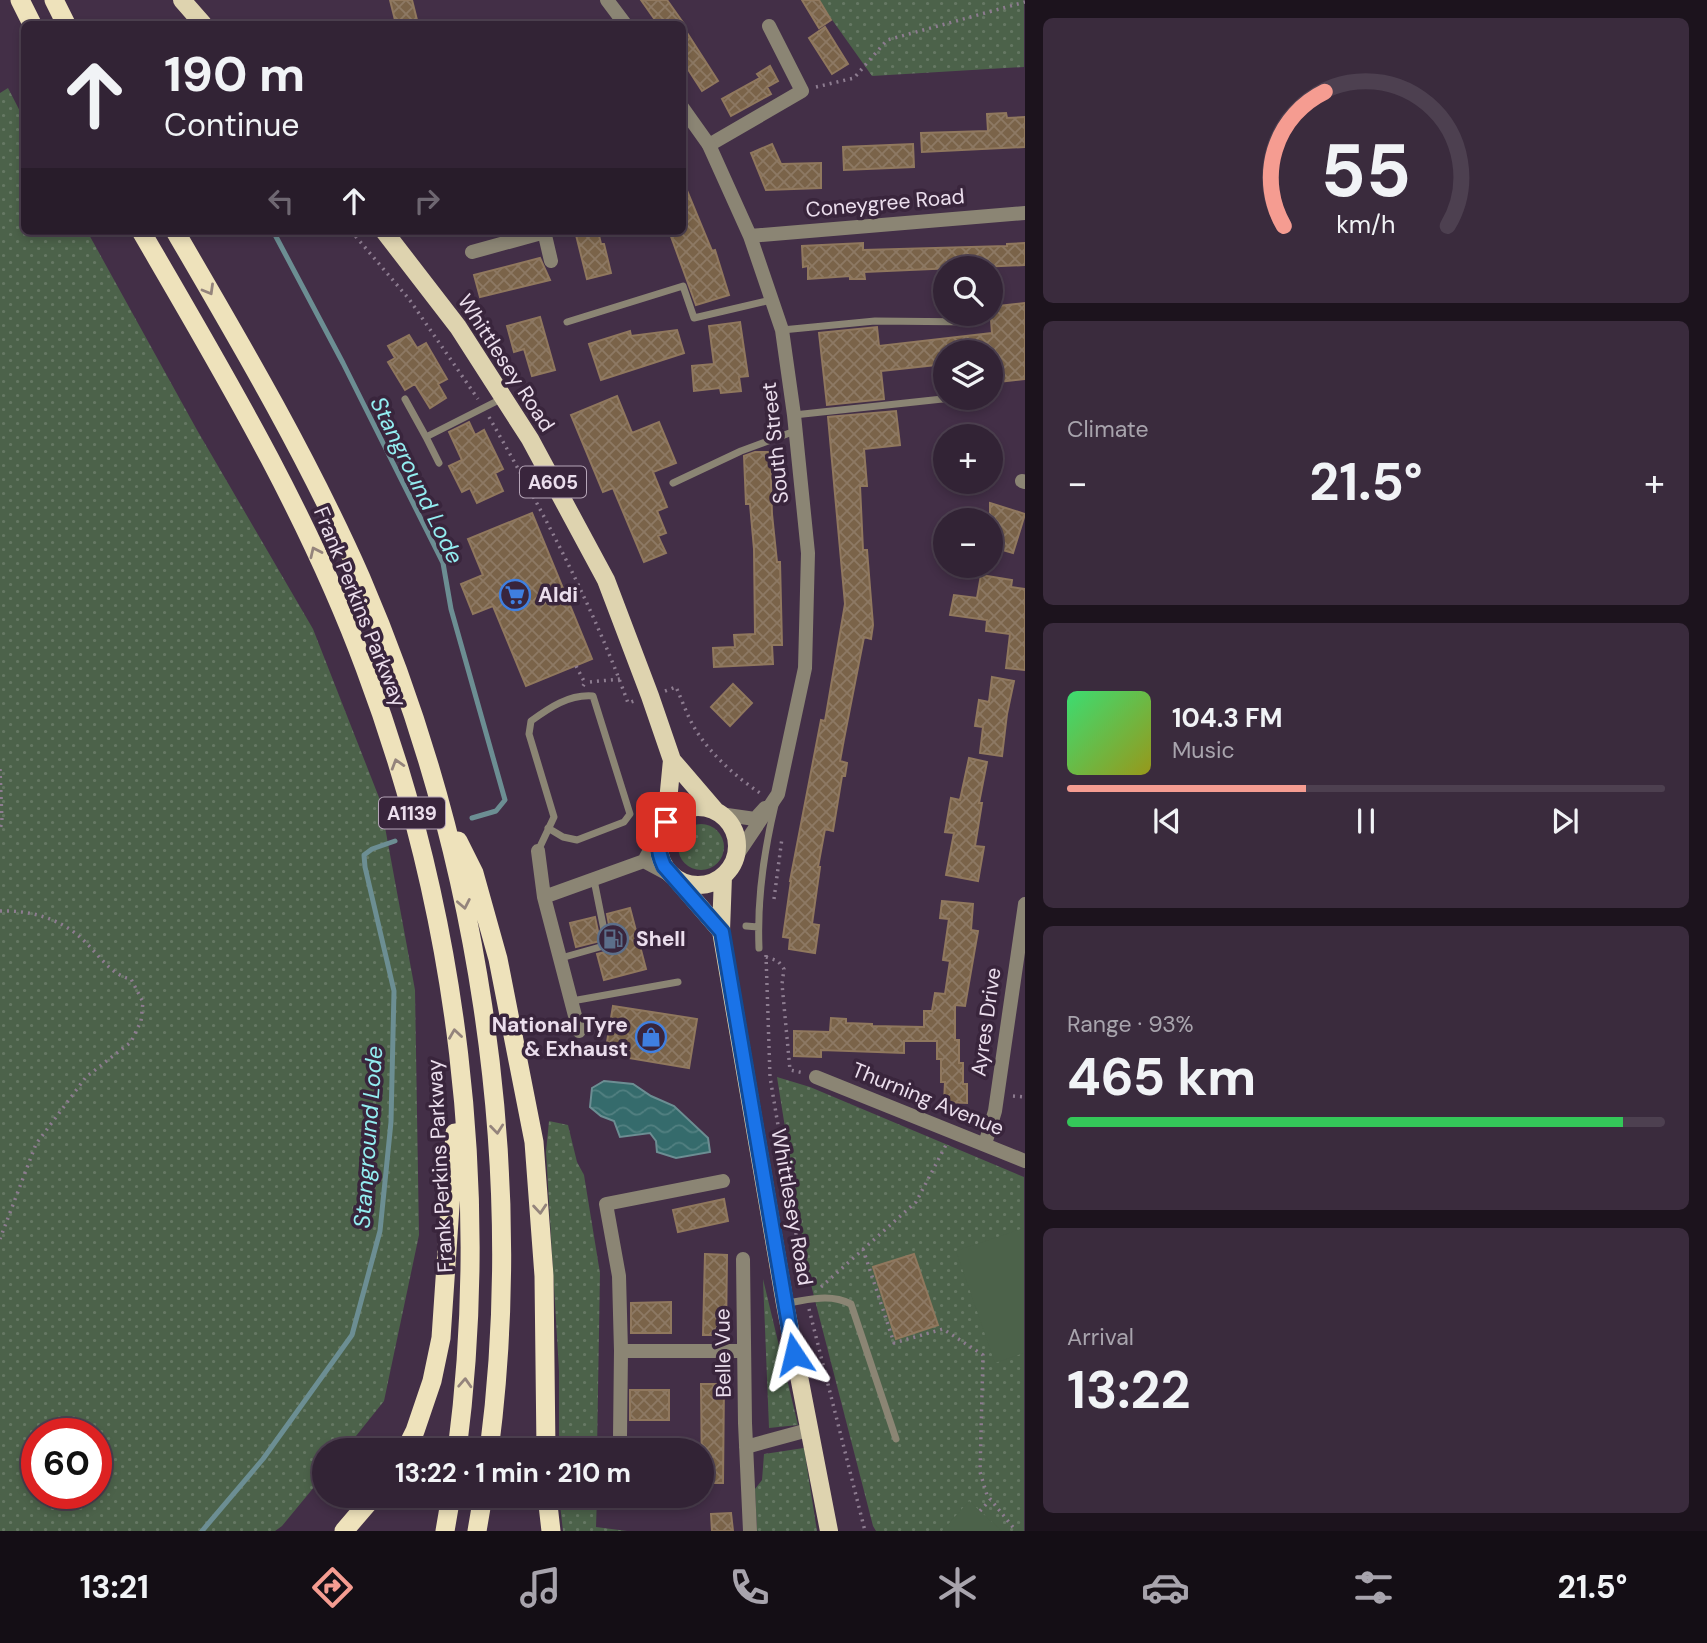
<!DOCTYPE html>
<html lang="en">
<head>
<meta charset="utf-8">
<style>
	:root { --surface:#322335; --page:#3a2b3d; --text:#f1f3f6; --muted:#a8a4ad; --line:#4d4050; --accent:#f59c91 }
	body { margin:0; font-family:"DM Sans",sans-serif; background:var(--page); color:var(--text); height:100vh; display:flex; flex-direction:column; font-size:26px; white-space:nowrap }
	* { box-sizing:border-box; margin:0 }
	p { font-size:23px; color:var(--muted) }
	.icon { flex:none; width:38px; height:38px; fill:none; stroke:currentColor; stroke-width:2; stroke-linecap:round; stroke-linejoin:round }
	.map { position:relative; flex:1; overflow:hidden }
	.drawer { display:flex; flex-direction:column; gap:18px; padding:18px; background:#1c131d; width:682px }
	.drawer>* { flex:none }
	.banner { position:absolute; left:21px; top:21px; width:665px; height:214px; border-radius:10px; box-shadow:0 4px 10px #0003,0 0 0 2px var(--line); background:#322335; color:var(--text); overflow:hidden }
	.tools { position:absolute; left:933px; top:256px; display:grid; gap:14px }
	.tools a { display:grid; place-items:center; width:70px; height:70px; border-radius:50%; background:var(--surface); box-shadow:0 4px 10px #0003,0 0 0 2px var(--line); font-size:35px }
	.speed { position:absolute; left:21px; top:1418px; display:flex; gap:14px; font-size:35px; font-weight:700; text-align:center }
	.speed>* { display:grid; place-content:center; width:91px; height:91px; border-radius:50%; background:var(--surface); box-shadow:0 4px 10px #0003,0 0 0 2px var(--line); line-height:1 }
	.speed .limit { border:10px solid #d22; background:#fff; color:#111 }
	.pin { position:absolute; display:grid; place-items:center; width:60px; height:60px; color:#fff; margin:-30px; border-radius:14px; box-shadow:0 4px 10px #0006 }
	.me { position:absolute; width:77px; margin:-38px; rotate:350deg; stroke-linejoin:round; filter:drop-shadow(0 0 5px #0008) }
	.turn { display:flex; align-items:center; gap:24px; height:147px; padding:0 28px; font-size:32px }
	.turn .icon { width:91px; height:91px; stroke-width:2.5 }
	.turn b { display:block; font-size:49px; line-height:60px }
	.lanes { display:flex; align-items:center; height:66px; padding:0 28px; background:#0003; justify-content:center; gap:35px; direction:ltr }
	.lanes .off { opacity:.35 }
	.big { font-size:52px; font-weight:700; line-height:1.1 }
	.drawer .widget { flex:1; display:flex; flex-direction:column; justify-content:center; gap:10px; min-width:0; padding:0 24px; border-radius:10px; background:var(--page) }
	.drawer .dial { align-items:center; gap:0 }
	.dial svg { height:182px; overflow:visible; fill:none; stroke:var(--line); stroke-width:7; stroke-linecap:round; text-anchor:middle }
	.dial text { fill:var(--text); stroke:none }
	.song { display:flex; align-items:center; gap:21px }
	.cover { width:84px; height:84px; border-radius:10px; background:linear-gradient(135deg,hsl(140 70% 55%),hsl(60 70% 35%)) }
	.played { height:7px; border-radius:4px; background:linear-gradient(90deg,var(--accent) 40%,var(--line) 40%) }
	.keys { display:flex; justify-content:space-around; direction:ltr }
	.heat { display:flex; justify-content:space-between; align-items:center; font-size:38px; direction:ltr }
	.charge { height:10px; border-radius:5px; background:linear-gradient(90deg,#34c759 93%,var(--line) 0) }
	.trip { position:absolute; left:312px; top:1438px; width:402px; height:70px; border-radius:35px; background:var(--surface); box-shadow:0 4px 10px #0003,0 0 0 2px var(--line); font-weight:700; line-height:70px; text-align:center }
	.dock { display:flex; height:112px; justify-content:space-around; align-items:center; background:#140e15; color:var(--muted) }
	.dock .icon { width:49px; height:49px }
	.dock .active { color:var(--accent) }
	.dock b { font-size:32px; color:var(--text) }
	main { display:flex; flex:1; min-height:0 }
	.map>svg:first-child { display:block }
	.grass { fill:url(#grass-dots); fill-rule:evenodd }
	.garden { fill:#4c624a }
	.water { fill:url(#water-waves); stroke:#6c8e93; stroke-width:2 }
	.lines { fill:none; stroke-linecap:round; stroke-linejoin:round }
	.stream { stroke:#6c8e93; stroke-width:5 }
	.building { fill:url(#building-cross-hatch); stroke:#90785e; stroke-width:2 }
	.path { stroke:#8d7c90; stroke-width:3.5; stroke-dasharray:2 5; stroke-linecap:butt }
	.service { stroke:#8b8574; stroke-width:7 }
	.minor { stroke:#8b8574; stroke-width:14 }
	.tertiary { stroke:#8b8574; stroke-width:14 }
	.primary { stroke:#ded3af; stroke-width:18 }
	.trunk { stroke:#eee2bb; stroke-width:19 }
	.oneway { stroke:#94847c }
	.route-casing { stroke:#114b97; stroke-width:18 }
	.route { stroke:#1a73e8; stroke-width:12 }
	.labels { text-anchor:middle; stroke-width:7; stroke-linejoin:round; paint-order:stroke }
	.shield { fill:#39253c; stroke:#b6a6b8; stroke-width:2 }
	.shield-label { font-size:19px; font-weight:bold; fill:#ebdeed }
	.street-label { font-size:21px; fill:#ebdeed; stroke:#39253c }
	.poi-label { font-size:21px; font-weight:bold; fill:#ebdeed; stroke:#39253c; text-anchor:start }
	.water-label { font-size:23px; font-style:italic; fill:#93eef1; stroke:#39253c }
</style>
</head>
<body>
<main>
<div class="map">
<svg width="1025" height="1531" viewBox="0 0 1025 1531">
	<defs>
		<pattern id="grass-dots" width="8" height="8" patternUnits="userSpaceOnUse" patternTransform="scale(1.75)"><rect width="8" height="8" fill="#4c624a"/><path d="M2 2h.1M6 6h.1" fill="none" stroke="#667864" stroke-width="1.8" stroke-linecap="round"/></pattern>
		<pattern id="water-waves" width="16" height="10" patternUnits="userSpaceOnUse" patternTransform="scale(1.75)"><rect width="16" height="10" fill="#356b6c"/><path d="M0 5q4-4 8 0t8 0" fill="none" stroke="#528081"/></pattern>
		<pattern id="building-cross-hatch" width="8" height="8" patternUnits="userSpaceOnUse" patternTransform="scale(1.75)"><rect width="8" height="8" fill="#7a6349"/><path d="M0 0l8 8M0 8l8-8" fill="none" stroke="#8d7964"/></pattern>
	</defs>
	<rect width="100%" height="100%" fill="#432f47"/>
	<path class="grass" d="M818,0h206v67l-152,9z
		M8,88l16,31v112h63l110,199 116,199 67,171 35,190 4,245 -35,166 -40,50h-20v24l-42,51 -7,5h-275v-1438zM96,1433v60h-59v-60z
		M678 847a23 23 0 1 1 46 0a23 23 0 1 1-46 0Z
		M777,1077l33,10 214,90v354h-148l-3,-5 -65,-253z
		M549,1121l19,4 9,37 7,13 16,98 -3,178h-38v-80l-13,-219z
		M763,1279l35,146 -29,3z
		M804,1448l13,83h-60l-2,-42 7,-9 2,-26z
		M559,1496h38l-1,31 31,4h-64z"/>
	<path class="garden" d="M1024,1228v125l-29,10 -39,-112z
		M969,1501l33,30h-60z"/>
	<path class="water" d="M604,1081l29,3 18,12 23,10 34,32 2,14 -34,6 -19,-6 -1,-11 -6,-8 -30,4 -6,-16 -13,-5 -11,-9 2,-19z"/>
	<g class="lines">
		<path class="stream" d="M174,24h1
			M273,231l70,132 100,200 8,46 54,191 -9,11 -24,7
			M202,1531l61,-72 89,-124 28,-104 11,-109 3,-131 -29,-124 -1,-12 8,-6 23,-8"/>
	</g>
	<path class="building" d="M390,0h22l6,24h-22z
		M641,0h26l17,24h-26z
		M802,0h17l12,20 -12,8z
		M682,25l36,56 -16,10 -20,-31z
		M825,27l23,37 -16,10 -23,-36z
		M770,66l8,15 -11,6 4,7 -40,22 -9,-17 38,-21 -3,-4z
		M1006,113l1,5 18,-1v30l-103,5 -1,-19 67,-2 -1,-17z
		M772,144l9,20 40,-1v25l-55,2 -15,-37z
		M913,144l1,23 -70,3 -1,-23z
		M683,181l29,70 3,-1 14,45 -33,10 -27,-74h13z
		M575,231h23l3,13h3l7,29 -24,6z
		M863,243v7l144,-4v-2l18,-1v22l-161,7 1,7h-15v-3l-42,3v-13l-5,1 -1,-21z
		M540,258l10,22 -70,17 -6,-22z
		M1025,303v76l-35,4v-31h-45v12l-64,7 3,28 -57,6 -8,-72 58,-6 2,19 113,-13 -2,-26z
		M540,317l15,53 -23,6 -8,-27 -10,3 -7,-26z
		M740,322l8,54 -9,1 2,14 -20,2 -1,-5 -26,3 -2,-25 22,-2 -5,-38z
		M677,330l7,23 -83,27 -12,-36 41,-13 1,5z
		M409,335l8,13 9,-5 21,36 -9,5 8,14 -16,10 -15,-24 -10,6 -17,-28 7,-4 -7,-12z
		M617,396l15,37 27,-11 17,41 -23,9 14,35 -10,4 9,22 -8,3 8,17 -22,9 -31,-74 -10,4 -32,-77z
		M896,411l4,34 -36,4 3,37h-7l3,64h4l6,75 -2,14 -7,-2 -20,102 -4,22 7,2 -2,13h-3l-9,55 -8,-2 -7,38h2l-8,57 7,1 -4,28 -26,-4 1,-11 -7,-1 8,-56h-1l31,-161 4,1 20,-117 -17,-187z
		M469,422l6,13 9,-5 19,39 -8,4 8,18 -26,12 -7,-15 -8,4 -13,-26 13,-6 -13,-28z
		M755,452h15l2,62 5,48h3l2,83h-10l1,19 -59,3 -1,-19 22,-1 -1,-12 21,-1 -1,-85 -4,-45h-4l-2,-48z
		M990,503l35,11 -12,39 -17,-5 2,-8 -8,-2z
		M532,513l60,146 -66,27 -33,-80 -20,8 -12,-30 22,-9 -15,-36z
		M981,575l31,5 -1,7 14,2v81l-19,-2 4,-34 -24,-3 1,-11 -37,-5 4,-20 23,3z
		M992,677l22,4 -7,33 -5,42 -22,-3 3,-26 -8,-1 4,-26 10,2z
		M733,684l19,19 -22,23 -19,-19z
		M969,758l18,4 -8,41h3l-7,43 9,1 -6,34 -32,-6 8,-42 -9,-1 6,-34 9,2z
		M942,901l31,3 -2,26 7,1 -13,75 -10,-1v35h4v23h4v21h4v19l-23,-1 1,-20h-4v-23h-4v-18h-33v12l-83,-3v7l-27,-1v-25l36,1 1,-14 15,1v4l26,1v2l52,1v-16h8l3,-18 10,1 5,-33 -7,-1 6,-41 -9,-1z
		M630,908l16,61 -42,11 -7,-26 12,-3 4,-5 -6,-32z
		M595,917l5,24 -24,6 -6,-24z
		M613,1006l84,13 -8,49 -84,-14z
		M724,1199l4,22 -50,11 -5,-22z
		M705,1254l22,1 -1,80h-23z
		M914,1254l24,71 -42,14 -23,-72z
		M671,1302v31h-40v-30z
		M701,1384h23l-1,99h-21z
		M630,1390h39v30h-39z
		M731,1513l2,18h-21l-1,-17z"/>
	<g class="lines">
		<path class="path" d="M816,87l38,-9 33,-38 138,-38
			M351,231l58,68 69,100
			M489,417c53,93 103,186 139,286l6,-2
			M576,666l9,17 -2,3
			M590,682l30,-3
			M665,691l11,-4c6,13 11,28 18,40 15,26 42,50 66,66
			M0,769l2,52 -2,9
			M774,899l8,-61
			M0,911c29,-1 59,7 81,27 15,13 30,38 50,41l12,23 -2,19 -10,21 -45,35 -50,67 -36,95
			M766,955l4,122 35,211
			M766,957l12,4 6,8 -2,15 8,86 14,3
			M1013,1096l12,1
			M863,1249l31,94 49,-14 40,26 -3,117 7,23 29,36
			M821,1287l95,-85 30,-57
			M809,1309l56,222
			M980,1511l10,-11"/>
		<path class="service" d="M567,322l116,-36 11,32 77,-18
			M782,330l93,-9 103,1
			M405,399l21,38 77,-39
			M794,415l167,-18
			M426,437l13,26
			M673,483l68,-32 54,-20
			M538,851l16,-34 -25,-83 2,-13c18,-13 38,-27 62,-25l37,118 -6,8 -47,18 -14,-3 -15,-9
			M746,926l12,1
			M759,948c-2,-48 5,-97 16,-143
			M561,958l46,-13 -13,-65
			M572,1001l106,-19
			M786,1303c23,-3 43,-10 65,1l45,135"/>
		<path class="minor" d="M709,145l93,-54 -33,-65
			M544,231l7,30
			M472,252l73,-20
			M1022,481l3,1
			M538,851l6,46 35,134
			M644,861l28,15
			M544,897l100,-36 18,-33
			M816,1077l209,84
			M985,1144l10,-33 30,-207
			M723,1181l-117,23 13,72 2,75h123
			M743,1259l2,164 5,108
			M620,1437l1,-87
			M746,1447l62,-17"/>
		<path class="tertiary" d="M607,0l18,24
			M682,107l27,38 41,91 32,94 12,85 14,138 -3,115 -27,126 -43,64
			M750,236l275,-23
			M720,814l35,5 10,-11"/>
		<path class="primary" d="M182,0l21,24
			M384,231l74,96 72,112 76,141 44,116 22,64 43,50
			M659 846a39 39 0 1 1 78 0a39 39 0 1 1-78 0Z
			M666,822l6,-62
			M723,876l-2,55 64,373 44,227
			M676,879l45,52"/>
		<path class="trunk" d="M20,0l12,24
			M54,0l12,24
			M141,231c82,141 167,283 224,437 93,247 126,521 92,783
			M175,231c66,113 133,227 186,347 116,269 166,582 128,873
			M458,841l16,32 24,86 36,183 10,134 2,175
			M405,1451l10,-20 17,-50 9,-43 14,-205
			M547,1496l4,35
			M344,1531l30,-35
			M445,1531l6,-35
			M477,1531l6,-35"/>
	</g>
	<defs><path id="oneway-chevron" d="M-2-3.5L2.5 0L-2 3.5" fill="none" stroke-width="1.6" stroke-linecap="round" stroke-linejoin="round" transform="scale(1.75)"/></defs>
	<g class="oneway">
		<use href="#oneway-chevron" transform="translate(209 290) rotate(60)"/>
		<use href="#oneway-chevron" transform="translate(315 552) rotate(-115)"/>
		<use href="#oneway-chevron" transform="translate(397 764) rotate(-107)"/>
		<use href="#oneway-chevron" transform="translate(464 904) rotate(79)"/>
		<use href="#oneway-chevron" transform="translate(455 1034) rotate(-98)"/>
		<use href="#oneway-chevron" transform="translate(497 1129) rotate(84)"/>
		<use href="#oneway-chevron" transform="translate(540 1209) rotate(85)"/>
		<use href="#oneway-chevron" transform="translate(465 1383) rotate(-87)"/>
	</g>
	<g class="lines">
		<g class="route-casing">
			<path id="route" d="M666,822c-10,14 -9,29 -2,44l58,66 72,422"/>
		</g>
		<use href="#route" class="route"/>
	</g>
	<defs>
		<g id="supermarket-ring" transform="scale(1.575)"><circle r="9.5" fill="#39253c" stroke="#3f7fe0" stroke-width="1.5"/><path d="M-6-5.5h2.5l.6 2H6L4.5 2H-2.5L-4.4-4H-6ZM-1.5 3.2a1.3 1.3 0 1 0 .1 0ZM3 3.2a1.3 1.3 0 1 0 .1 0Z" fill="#3f7fe0"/></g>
		<g id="fuel-ring" transform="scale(1.575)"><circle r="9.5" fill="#39253c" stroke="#5c6f8a" stroke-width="1.5"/><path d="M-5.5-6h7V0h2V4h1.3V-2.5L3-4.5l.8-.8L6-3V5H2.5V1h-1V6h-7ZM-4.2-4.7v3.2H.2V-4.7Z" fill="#5c6f8a"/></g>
		<g id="shop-ring" transform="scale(1.575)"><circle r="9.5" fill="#39253c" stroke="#3f7fe0" stroke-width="1.5"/><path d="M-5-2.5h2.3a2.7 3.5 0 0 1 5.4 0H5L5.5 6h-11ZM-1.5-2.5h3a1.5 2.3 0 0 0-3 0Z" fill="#3f7fe0"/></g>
	</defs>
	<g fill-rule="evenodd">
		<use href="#supermarket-ring" x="515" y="595"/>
		<use href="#fuel-ring" x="613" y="939"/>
		<use href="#shop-ring" x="651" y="1037"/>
	</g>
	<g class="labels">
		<g class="shield">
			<rect x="520" y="466.5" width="66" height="31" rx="5"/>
			<rect x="379" y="797.5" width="66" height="31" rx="5"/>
		</g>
		<g class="shield-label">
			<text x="553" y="489">A605</text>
			<text x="412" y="820">A1139</text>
		</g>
		<g class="street-label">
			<text transform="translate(885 203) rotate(-5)" y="7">Coneygree Road</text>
			<text transform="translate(506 363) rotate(57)" y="7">Whittlesey Road</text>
			<text transform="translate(775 443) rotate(-96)" y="7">South Street</text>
			<text transform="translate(360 607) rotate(68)" y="7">Frank Perkins Parkway</text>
			<text transform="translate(986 1022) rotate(-82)" y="7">Ayres Drive</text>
			<text transform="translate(928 1099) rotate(22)" y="7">Thurning Avenue</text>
			<text transform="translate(440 1166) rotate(-93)" y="7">Frank Perkins Parkway</text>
			<text transform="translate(792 1207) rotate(80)" y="7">Whittlesey Road</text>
			<text transform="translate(723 1353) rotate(-91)" y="7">Belle Vue</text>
		</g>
		<g class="poi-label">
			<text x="538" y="602">Aldi</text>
			<text x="636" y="946">Shell</text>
			<text x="628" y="1032" text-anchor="end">National Tyre<tspan x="628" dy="24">&amp; Exhaust</tspan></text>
		</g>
		<g class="water-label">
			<text transform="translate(417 480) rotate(64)" y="8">Stanground Lode</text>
			<text transform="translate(368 1137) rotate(-86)" y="8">Stanground Lode</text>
		</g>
	</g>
</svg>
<div class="tools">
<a><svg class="icon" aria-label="search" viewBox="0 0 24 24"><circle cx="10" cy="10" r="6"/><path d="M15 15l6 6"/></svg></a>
<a><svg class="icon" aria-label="layers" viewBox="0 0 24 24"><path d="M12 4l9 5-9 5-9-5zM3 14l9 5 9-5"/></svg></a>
<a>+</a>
<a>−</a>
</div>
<div class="speed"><div class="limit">60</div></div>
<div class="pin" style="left:666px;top:822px;background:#d93025"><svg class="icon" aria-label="arrive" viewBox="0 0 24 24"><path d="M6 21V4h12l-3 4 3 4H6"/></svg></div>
<svg class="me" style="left:794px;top:1354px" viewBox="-20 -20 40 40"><path d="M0-17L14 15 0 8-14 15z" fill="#1a73e8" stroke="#fff" stroke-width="4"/></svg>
<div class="trip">13:22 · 1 min · 210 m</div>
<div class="banner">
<div class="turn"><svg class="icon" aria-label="ahead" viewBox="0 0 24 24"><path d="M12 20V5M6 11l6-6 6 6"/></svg><div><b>190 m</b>Continue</div></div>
<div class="lanes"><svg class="icon off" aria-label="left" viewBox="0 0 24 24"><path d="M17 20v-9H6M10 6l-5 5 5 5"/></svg><svg class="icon" aria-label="ahead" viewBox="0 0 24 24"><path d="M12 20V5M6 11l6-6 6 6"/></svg><svg class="icon off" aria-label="right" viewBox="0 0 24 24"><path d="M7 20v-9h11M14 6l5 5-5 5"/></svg></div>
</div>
</div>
<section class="drawer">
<div class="widget dial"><svg viewBox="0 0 100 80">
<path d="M14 69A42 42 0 1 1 86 69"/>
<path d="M14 69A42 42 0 0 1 32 10" stroke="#f59c91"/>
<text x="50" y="56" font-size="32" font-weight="700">55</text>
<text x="50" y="72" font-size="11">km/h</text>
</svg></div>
<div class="widget"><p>Climate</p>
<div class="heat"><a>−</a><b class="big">21.5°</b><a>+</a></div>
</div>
<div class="widget">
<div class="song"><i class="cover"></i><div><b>104.3 FM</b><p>Music</p></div></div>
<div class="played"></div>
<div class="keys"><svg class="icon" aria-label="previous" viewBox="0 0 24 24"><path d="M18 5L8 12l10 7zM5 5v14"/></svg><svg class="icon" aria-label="pause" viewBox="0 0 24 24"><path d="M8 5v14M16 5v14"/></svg><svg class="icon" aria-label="next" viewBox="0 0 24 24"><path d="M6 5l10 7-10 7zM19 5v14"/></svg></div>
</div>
<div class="widget"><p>Range · 93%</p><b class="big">465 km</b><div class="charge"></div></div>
<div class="widget"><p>Arrival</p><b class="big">13:22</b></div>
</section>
</main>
<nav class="dock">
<b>13:21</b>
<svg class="icon active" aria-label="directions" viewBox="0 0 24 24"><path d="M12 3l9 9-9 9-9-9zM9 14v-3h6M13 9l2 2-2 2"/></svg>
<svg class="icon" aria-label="music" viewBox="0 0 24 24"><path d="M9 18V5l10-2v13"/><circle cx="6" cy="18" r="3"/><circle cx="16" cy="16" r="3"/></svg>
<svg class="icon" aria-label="phone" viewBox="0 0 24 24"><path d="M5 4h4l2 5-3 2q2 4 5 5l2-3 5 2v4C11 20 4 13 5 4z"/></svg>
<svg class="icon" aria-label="climate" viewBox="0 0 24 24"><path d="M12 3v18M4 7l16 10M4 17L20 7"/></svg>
<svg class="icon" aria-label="car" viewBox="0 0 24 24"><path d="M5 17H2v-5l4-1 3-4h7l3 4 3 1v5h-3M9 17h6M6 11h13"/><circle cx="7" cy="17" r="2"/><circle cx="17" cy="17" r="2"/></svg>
<svg class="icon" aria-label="filters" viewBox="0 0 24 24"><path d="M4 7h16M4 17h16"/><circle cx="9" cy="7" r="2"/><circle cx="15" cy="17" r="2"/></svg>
<b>21.5°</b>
</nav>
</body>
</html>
